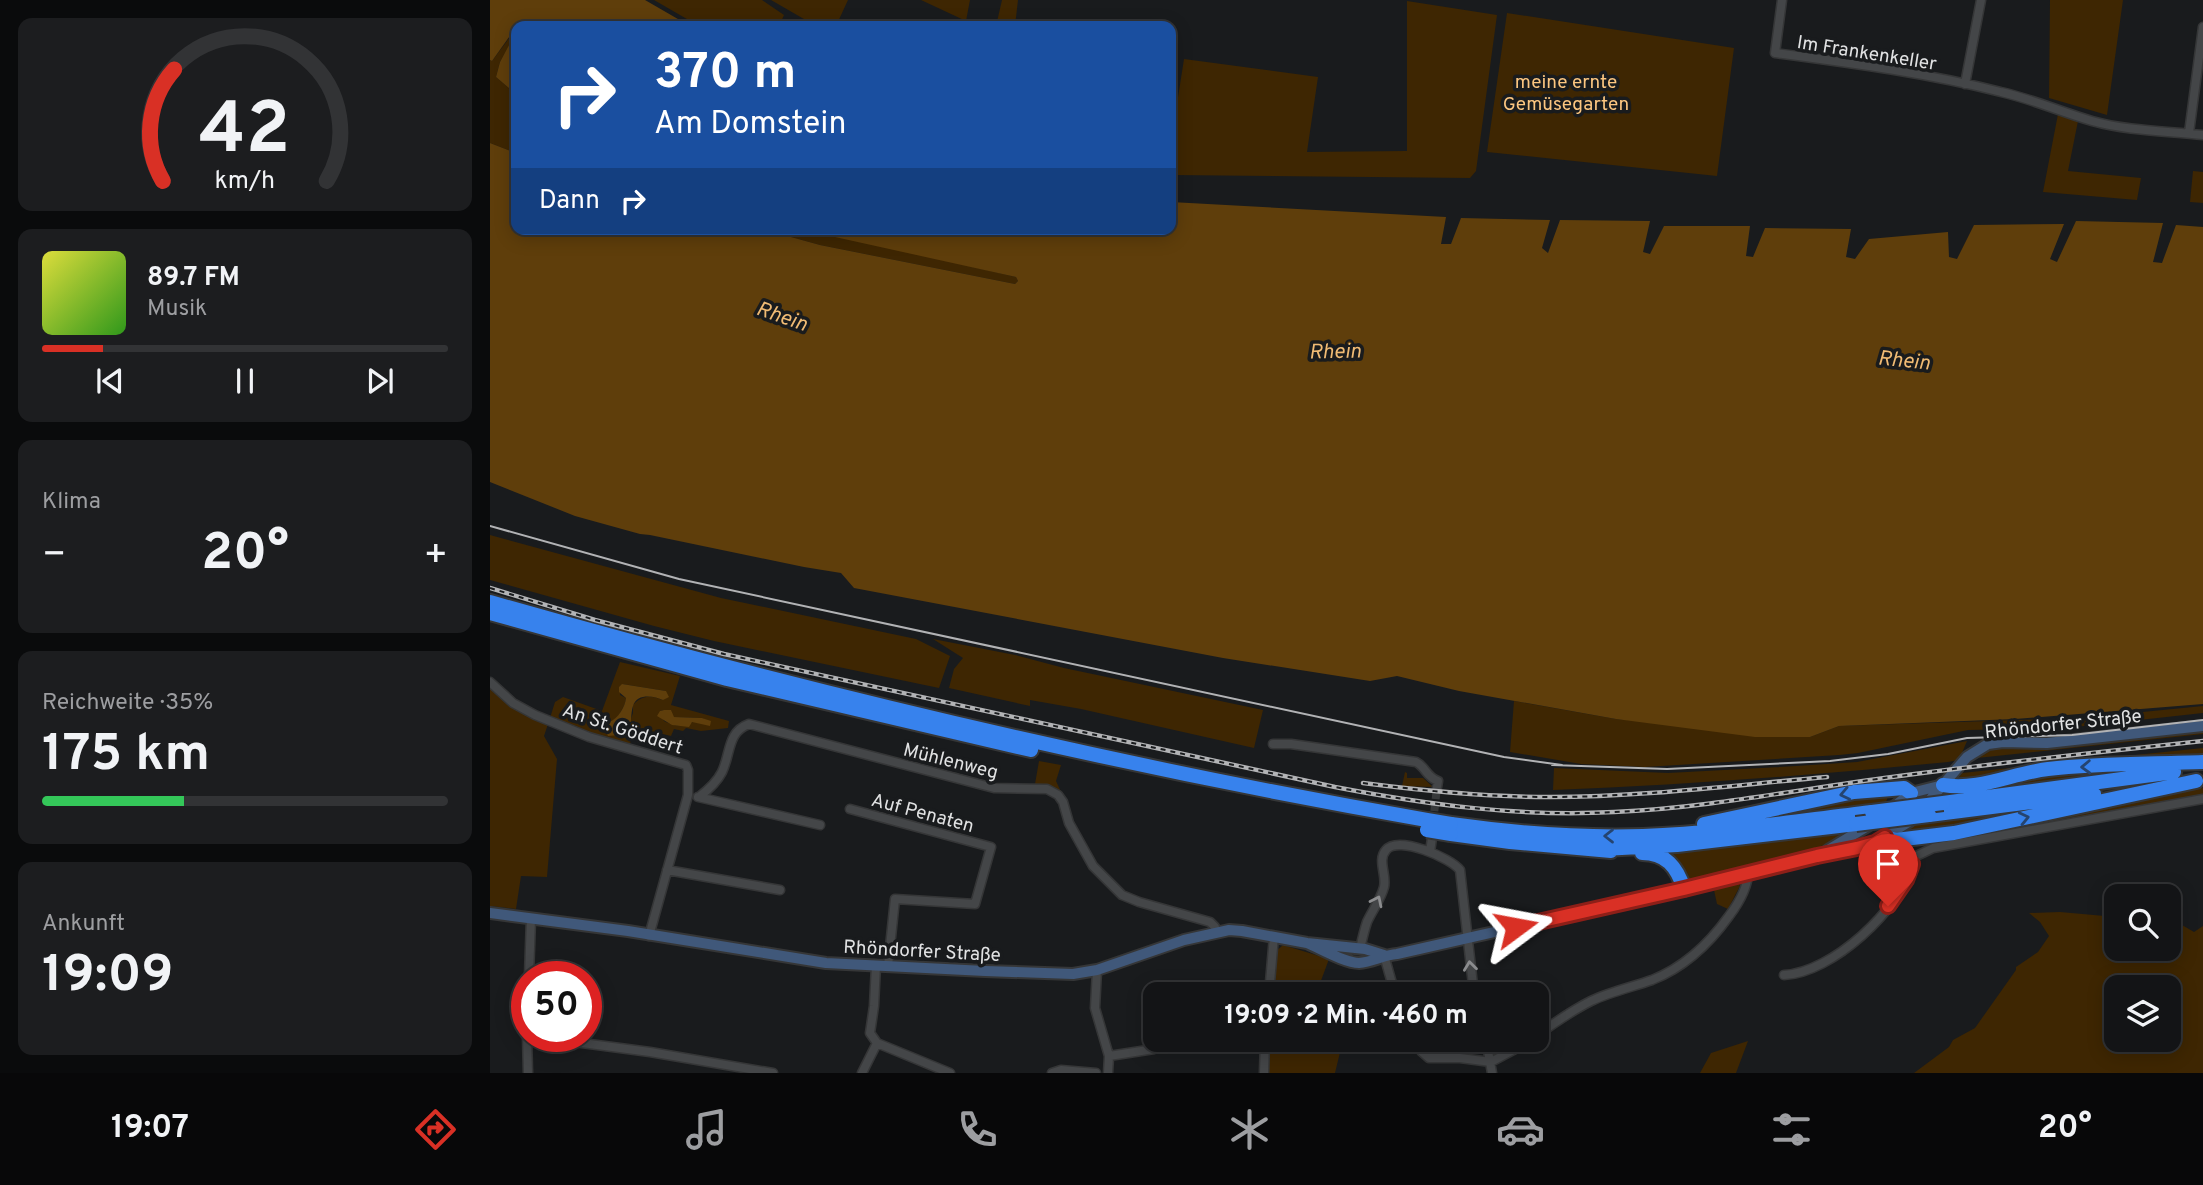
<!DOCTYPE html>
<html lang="de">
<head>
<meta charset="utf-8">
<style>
	:root { --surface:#131416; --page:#1c1d1f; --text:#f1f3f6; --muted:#9d9ea1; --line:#323335; --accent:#d93025 }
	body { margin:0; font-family:Overpass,sans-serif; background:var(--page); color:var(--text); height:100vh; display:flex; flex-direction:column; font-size:26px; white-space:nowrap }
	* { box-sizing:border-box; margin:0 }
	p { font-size:23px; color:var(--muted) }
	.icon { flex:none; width:38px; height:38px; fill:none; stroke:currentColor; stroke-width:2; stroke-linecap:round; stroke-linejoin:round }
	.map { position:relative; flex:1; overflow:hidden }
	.details { display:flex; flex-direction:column; gap:18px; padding:18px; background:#0a0b0c; width:490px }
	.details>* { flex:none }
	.guide { position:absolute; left:21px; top:21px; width:665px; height:214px; border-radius:14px; box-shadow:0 4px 18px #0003,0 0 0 2px var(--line); background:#1a4fa0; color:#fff; overflow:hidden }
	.tools { position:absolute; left:1614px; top:884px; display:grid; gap:14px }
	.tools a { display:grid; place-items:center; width:77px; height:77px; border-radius:14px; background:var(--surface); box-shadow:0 4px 18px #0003,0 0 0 2px var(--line); font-size:35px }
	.speed { position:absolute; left:21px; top:961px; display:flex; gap:14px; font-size:35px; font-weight:700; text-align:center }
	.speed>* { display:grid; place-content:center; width:91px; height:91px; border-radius:50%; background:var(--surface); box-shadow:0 4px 18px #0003,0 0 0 2px var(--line); line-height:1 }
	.speed .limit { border:10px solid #d22; background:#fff; color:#111 }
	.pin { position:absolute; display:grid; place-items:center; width:60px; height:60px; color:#fff; margin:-72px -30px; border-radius:50% 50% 50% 0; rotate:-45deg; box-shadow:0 0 7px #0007 }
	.pin .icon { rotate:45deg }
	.me { position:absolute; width:77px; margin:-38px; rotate:77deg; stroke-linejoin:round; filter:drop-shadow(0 0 5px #0008) }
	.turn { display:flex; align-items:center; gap:24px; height:147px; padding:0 28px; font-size:32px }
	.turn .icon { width:91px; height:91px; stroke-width:2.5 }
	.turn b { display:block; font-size:49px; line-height:60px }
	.then { display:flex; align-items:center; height:66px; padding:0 28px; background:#0003; gap:14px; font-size:26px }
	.big { font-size:52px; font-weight:700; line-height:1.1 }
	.details .widget { flex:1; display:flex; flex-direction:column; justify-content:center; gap:10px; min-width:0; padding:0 24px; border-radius:14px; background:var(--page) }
	.details .dial { align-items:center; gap:0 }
	.dial svg { height:182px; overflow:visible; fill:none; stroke:var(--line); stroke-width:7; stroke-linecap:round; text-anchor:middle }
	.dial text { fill:var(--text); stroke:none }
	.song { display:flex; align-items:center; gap:21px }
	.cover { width:84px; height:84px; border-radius:10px; background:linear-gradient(135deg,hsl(60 70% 55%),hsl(110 70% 35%)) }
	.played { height:7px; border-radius:4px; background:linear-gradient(90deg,var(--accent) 15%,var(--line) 15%) }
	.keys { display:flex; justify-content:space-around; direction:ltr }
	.heat { display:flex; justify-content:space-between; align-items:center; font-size:38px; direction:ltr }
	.charge { height:10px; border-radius:5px; background:linear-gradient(90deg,#34c759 35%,var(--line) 0) }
	.trip { position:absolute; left:653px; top:982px; width:406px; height:70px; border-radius:14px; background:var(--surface); box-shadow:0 4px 18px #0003,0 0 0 2px var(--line); font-weight:700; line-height:70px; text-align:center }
	.tab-bar { display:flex; height:112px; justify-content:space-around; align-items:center; background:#080809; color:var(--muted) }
	.tab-bar .icon { width:49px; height:49px }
	.tab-bar .active { color:var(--accent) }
	.tab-bar b { font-size:32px; color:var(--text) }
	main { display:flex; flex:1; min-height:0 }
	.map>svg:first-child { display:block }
	.green { fill:#3e2602; fill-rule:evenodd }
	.water { fill:#5f3e0b }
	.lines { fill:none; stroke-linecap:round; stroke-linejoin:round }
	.street-tunnel { stroke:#37393b; stroke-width:8; stroke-dasharray:8 4; stroke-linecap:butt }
	.street-casing { stroke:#353637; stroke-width:11 }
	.secondary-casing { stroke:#353637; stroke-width:14 }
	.highway-casing { stroke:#353637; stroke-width:18 }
	.street { stroke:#444648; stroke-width:8 }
	.secondary { stroke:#40587a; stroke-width:10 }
	.highway { stroke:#3782ed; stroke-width:14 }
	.tram { stroke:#b2b3b5; stroke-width:2 }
	.rail-casing { stroke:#b2b3b5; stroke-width:4.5 }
	.rail { stroke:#191b1d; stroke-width:2; stroke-dasharray:5; stroke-linecap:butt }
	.highway-bridge-casing { stroke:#353637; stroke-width:18; stroke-linecap:butt }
	.highway-bridge { stroke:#3782ed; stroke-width:14 }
	.oneway { stroke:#254470 }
	.oneway2 { stroke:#8b8c8e }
	.route-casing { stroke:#8d1f18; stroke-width:18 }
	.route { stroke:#d93025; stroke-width:12 }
	.labels { text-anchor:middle; stroke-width:7; stroke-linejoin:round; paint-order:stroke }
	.street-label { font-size:19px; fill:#e1e2e3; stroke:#191b1d }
	.park-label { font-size:19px; fill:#fcc680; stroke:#191b1d }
	.water-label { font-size:21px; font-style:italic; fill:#f0bb74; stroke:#191b1d }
</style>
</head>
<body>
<main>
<section class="details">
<div class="widget dial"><svg viewBox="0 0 100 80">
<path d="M14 69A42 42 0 1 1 86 69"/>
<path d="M14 69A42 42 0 0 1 19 20" stroke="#d93025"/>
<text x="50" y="56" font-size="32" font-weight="700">42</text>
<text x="50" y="72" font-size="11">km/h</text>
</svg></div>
<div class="widget">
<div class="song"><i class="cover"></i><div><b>89.7 FM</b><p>Musik</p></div></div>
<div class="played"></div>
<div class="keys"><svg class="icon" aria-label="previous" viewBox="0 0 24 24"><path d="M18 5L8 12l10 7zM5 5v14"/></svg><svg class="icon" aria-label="pause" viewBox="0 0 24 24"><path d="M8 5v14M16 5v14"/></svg><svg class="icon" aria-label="next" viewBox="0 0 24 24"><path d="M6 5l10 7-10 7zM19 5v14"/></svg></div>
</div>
<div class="widget"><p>Klima</p>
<div class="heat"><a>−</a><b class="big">20°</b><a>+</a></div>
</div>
<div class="widget"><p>Reichweite · 35%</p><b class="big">175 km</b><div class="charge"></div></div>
<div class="widget"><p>Ankunft</p><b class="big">19:09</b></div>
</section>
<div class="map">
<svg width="1713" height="1073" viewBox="0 0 1713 1073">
	<rect width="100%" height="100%" fill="#191b1d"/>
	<path class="green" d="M164,0h108l22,15 -5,11h-80z
		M281,0h77l-12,26h-20z
		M431,0h49l-4,21z
		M512,0h16l-3,26h-19z
		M1560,0h73l-16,115 -58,-17z
		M917,1l90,14 -21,156 -6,7 -299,-3v-33l13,-83 134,18 -11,75 100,-1z
		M1017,13l227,35 -17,128 -230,-24z
		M23,33l2,2 -15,27 -4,15 20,17v59l-26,-10v-83l2,1z
		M1568,114l20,7 -10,50 73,7 -4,22 -94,-8z
		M1703,171l10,1v31l-13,-1z
		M272,229h43l14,3 4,-3h6v4l187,44 2,4 -3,3 -195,-39z
		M0,535l231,63 195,41 34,17 -11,32 -225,-47 -60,-15 -164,-46z
		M443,639l82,16 49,13 199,42 -9,38 -173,-39 -51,-9v6l-81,-18 5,-19 9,-11z
		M130,662l60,14 -9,29 58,16 -1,7 -27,3 -15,-3 -3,3 -9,-2 -3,7 -38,-9 -3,18 -33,-9 -47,-18 5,-16 8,-5 39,14zM132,684l44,7 -3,9c-12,-5 -21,-5 -30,5v8l-8,22 -3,2 -8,-2 -9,-14 4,2c9,-4 16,-16 17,-25l-6,-3zM174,710l7,1 2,6 29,1 9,4c-6,1 -12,0 -18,0 -15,2 -12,7 -29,-1l-4,-10z
		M0,685l23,22 35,17 -4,12 13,23 -10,118 -26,-1 -5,33 -26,-3z
		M1024,701l102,18 194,18 29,-11 243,-8 121,-12v7l-137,15 -98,2 -110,23 -19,2 -194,12 -64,-3 -71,-12z
		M1713,729v5l-226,24 1,-4 13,-7z
		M1477,741l-8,19 -11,2c-132,13 -263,23 -395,28l1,-22 114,5 128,-7 61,-4z
		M1713,748v10l-214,21 -28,1 -2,-3 3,-4z
		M549,761l22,4 -5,16 7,15 -14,-11 -14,-1z
		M1576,771h57l-6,4 -122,16 -10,-1 5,-3z
		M915,772l2,1v5h16l10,9 -31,-1z
		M1713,788v9l-224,40 1,-5 184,-38z
		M1399,792l-3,11 -158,22z
		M1605,798l-52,12 -147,27 16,-14z
		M1357,832l-27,15 -128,35h-4l-26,-31z
		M1249,883l1,3 -12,23 -11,-5 -3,-14z
		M1570,912l56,5v31h52v-25l14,2 12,7 9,-6v147h-289l35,-26 4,-7 22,-12 41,-58v-3l22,-15 11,-16 -9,-14 -11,-9zM1626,987h52v53h-52z
		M793,945l46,14 -10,27 4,5 11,3h-62l2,-41z
		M780,1040h73l-8,33h-67z
		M1258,1041l-12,32h-36l11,-20z"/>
	<path class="water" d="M0,0h155l45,26h-174v68l-20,-17 4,-15 15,-28 -3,-1 -20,28 -2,-1z
		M0,143l26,10v76h246l58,16 195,39 3,-3 -2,-4 -181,-40 -6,-4v-4h342v-27l275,15 -5,27h10l10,-26 89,2 -8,28 6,5 12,-33 90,1 -7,31 7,2 14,-28h86l-4,30 7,1 12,-29 86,1 -5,28 9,2 14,-20 79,-7 1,25 8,2 17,-34 90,-1 -14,35 7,3 19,-41 87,2 -10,39 9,1 14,-38 27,2v477l-188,15 -176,7 -29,11h-55l-139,-18 -157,-28 -62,-15 -27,5 -147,-23 -369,-70 -13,-15 -37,-6 -154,-32 -10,-1 -65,-18 -85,-34z
		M132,684l44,7 3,6 -6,3c-9,-4 -26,-7 -30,6 -4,13 2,19 -12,31l-2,-2 -11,1 -5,-13 2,-2 4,1c9,-3 16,-15 17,-24l-7,-6v-5z
		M174,710h7l3,7 28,1 9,3 -1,5 -18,-4 -3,5 -17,-2 -15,-9 3,-5z"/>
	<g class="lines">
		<path class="street-tunnel" d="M943,823l4,-36"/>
		<g class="street-casing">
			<path id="street" d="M1292,0l-7,53c75,10 152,20 226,39 31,7 60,20 91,29 36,10 74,10 111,14
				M1475,84l16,-84
				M1699,133l14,-106
				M0,682l23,21 22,12 54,22 97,28 2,5v25l-39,141
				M783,744h18l125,18c10,5 10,15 22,19l-1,6
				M208,797l122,28
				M209,797c9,-7 18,-15 23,-25 9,-19 5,-40 27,-48l245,64 53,1 11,6 5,7 6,21 24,43 29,29 17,7 71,20 5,5v5
				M360,809l141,38 -16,57 -80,-5 -7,67
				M940,852l2,-14
				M1418,860l25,-12 270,-49
				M177,870l113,20
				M870,949c2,-9 4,-18 7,-27 5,-11 14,-23 17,-35 3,-12 -7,-27 2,-37 12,-15 65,8 74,20l14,124
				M894,955l11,39
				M386,965l-2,41 -4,27 7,10 73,30
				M607,970l-2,38 14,48 -1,17
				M1294,975c48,-2 117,-66 128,-111 -5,-6 -15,-3 -20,-10 -4,-5 -5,-11 -7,-17
				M39,976l2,-58
				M779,994l5,-58
				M37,1036l1,37
				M39,1036l121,16 123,21
				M1046,1036c18,-13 35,-25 55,-35 19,-9 41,-14 61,-21 33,-13 57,-36 77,-64 9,-12 19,-29 19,-44
				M931,1040v11l8,7h31l31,4 41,-22
				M996,1040l6,33
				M619,1056l45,-7 5,-9
				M372,1073l15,-30
				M562,1073l9,-3 35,3
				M774,1073l1,-33"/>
		</g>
		<g class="secondary-casing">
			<path id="secondary" d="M1400,810l21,-17 32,-8
				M1338,850l43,-26
				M0,913l138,18 198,32 159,8 88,3 24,-4 87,-30 45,-10 13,1 65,12 58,6 19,6
				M817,943c14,6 38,20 52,20 14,-1 24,-8 38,-9l287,-65 64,-17 127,-29 35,-22 19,-20 38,-44 21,-13 15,-2 44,1 156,-17"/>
		</g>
		<g class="highway-casing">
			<path id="highway" d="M0,602c308,88 621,163 937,218
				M0,613l237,66 304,71
				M1453,785c36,6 70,-12 105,-16 51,-6 104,-5 155,-7
				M1453,803l231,-31
				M1439,815l165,-21
				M961,824c64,9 128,14 192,12 77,-3 153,-15 229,-24
				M1214,824l150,-32 50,-4 7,5
				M961,834l59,8 101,9
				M1395,837l11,3 58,-7 242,-52
				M1113,849l74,-4 179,-21
				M1152,853c24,0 35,14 42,36"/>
		</g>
		<use href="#street" class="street"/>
		<use href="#secondary" class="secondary"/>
		<use href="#highway" class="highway"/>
		<path class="tram" d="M0,526l189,53 825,178 58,8
			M1062,765l115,4 163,-8 58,-7 79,-16 105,-3 131,-15"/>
		<g class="rail-casing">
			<path id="rail" d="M0,588l105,32 129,34 611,133c93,18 185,30 279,25 94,-4 186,-23 278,-35 104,-14 207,-25 311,-36
				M873,783c62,8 124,14 187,14 92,0 185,-12 277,-20"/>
		</g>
		<use href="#rail" class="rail"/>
		<g class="highway-bridge-casing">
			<path id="highway-bridge" d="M1382,812l71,-9
				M937,820l24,4
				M1366,824l73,-9
				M937,830l24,4"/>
		</g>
		<use href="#highway-bridge" class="highway-bridge"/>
	</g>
	<defs><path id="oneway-chevron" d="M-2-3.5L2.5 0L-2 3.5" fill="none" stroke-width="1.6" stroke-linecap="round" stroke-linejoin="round" transform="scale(1.75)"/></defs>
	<g class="oneway">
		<use href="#oneway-chevron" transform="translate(1596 767) rotate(178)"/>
		<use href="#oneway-chevron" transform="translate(1355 794) rotate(168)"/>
		<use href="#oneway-chevron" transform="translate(1534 818) rotate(-13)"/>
		<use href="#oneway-chevron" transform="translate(1119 836) rotate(180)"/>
	</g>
	<g class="oneway2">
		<use href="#oneway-chevron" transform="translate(887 901) rotate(-64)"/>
		<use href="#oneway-chevron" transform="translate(980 966) rotate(-97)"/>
	</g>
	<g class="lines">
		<g class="route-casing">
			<path id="route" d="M1026,927l168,-38 133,-33 40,-8 18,-5 10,-6c7,13 6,22 23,23l4,4 -6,16 -18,26"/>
		</g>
		<use href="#route" class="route"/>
	</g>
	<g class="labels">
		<g class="street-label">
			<text transform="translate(1377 52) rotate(9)" y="7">Im Frankenkeller</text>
			<text transform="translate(1573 723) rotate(-6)" y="7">Rhöndorfer Straße</text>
			<text transform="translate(133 728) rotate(18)" y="7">An St. Göddert</text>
			<text transform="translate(461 760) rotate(14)" y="7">Mühlenweg</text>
			<text transform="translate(433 812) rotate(15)" y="7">Auf Penaten</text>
			<text transform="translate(432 950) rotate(3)" y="7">Rhöndorfer Straße</text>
		</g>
		<g class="park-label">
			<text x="1076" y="88">meine ernte<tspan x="1076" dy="22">Gemüsegarten</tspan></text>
		</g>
		<g class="water-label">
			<text transform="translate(292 316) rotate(19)" y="7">Rhein</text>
			<text transform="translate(845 351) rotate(-1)" y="7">Rhein</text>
			<text transform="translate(1414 360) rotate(6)" y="7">Rhein</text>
		</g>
	</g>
</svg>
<div class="tools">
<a><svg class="icon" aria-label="search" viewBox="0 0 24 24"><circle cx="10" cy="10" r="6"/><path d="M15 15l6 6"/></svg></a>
<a><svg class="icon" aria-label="layers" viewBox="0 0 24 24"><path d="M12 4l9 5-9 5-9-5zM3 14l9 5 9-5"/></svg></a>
</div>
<div class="speed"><div class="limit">50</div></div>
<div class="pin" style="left:1398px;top:906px;background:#d93025"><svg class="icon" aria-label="arrive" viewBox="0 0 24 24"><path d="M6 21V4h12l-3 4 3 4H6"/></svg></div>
<svg class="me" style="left:1026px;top:927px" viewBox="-20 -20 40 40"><path d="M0-17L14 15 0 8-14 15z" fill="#d93025" stroke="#fff" stroke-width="4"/></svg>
<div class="trip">19:09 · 2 Min. · 460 m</div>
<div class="guide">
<div class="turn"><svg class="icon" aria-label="right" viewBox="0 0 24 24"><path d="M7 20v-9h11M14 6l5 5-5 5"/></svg><div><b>370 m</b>Am Domstein</div></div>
<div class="then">Dann<svg class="icon" aria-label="right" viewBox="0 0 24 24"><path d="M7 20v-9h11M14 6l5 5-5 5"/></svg></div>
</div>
</div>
</main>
<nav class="tab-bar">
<b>19:07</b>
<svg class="icon active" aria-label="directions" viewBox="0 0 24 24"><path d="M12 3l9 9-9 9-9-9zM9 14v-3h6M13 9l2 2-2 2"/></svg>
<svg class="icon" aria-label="music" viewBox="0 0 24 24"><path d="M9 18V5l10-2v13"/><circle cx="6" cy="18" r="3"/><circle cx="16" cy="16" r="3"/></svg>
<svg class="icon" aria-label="phone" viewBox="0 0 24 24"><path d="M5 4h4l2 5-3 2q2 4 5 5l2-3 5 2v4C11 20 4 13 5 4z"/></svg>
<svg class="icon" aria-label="climate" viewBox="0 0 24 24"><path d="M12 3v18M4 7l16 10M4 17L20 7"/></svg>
<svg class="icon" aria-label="car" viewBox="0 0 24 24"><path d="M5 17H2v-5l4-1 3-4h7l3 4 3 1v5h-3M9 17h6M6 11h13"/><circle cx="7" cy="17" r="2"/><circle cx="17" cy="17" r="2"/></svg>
<svg class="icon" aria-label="filters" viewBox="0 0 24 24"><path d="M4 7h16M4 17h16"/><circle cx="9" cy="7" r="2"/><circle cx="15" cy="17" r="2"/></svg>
<b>20°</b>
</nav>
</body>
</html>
